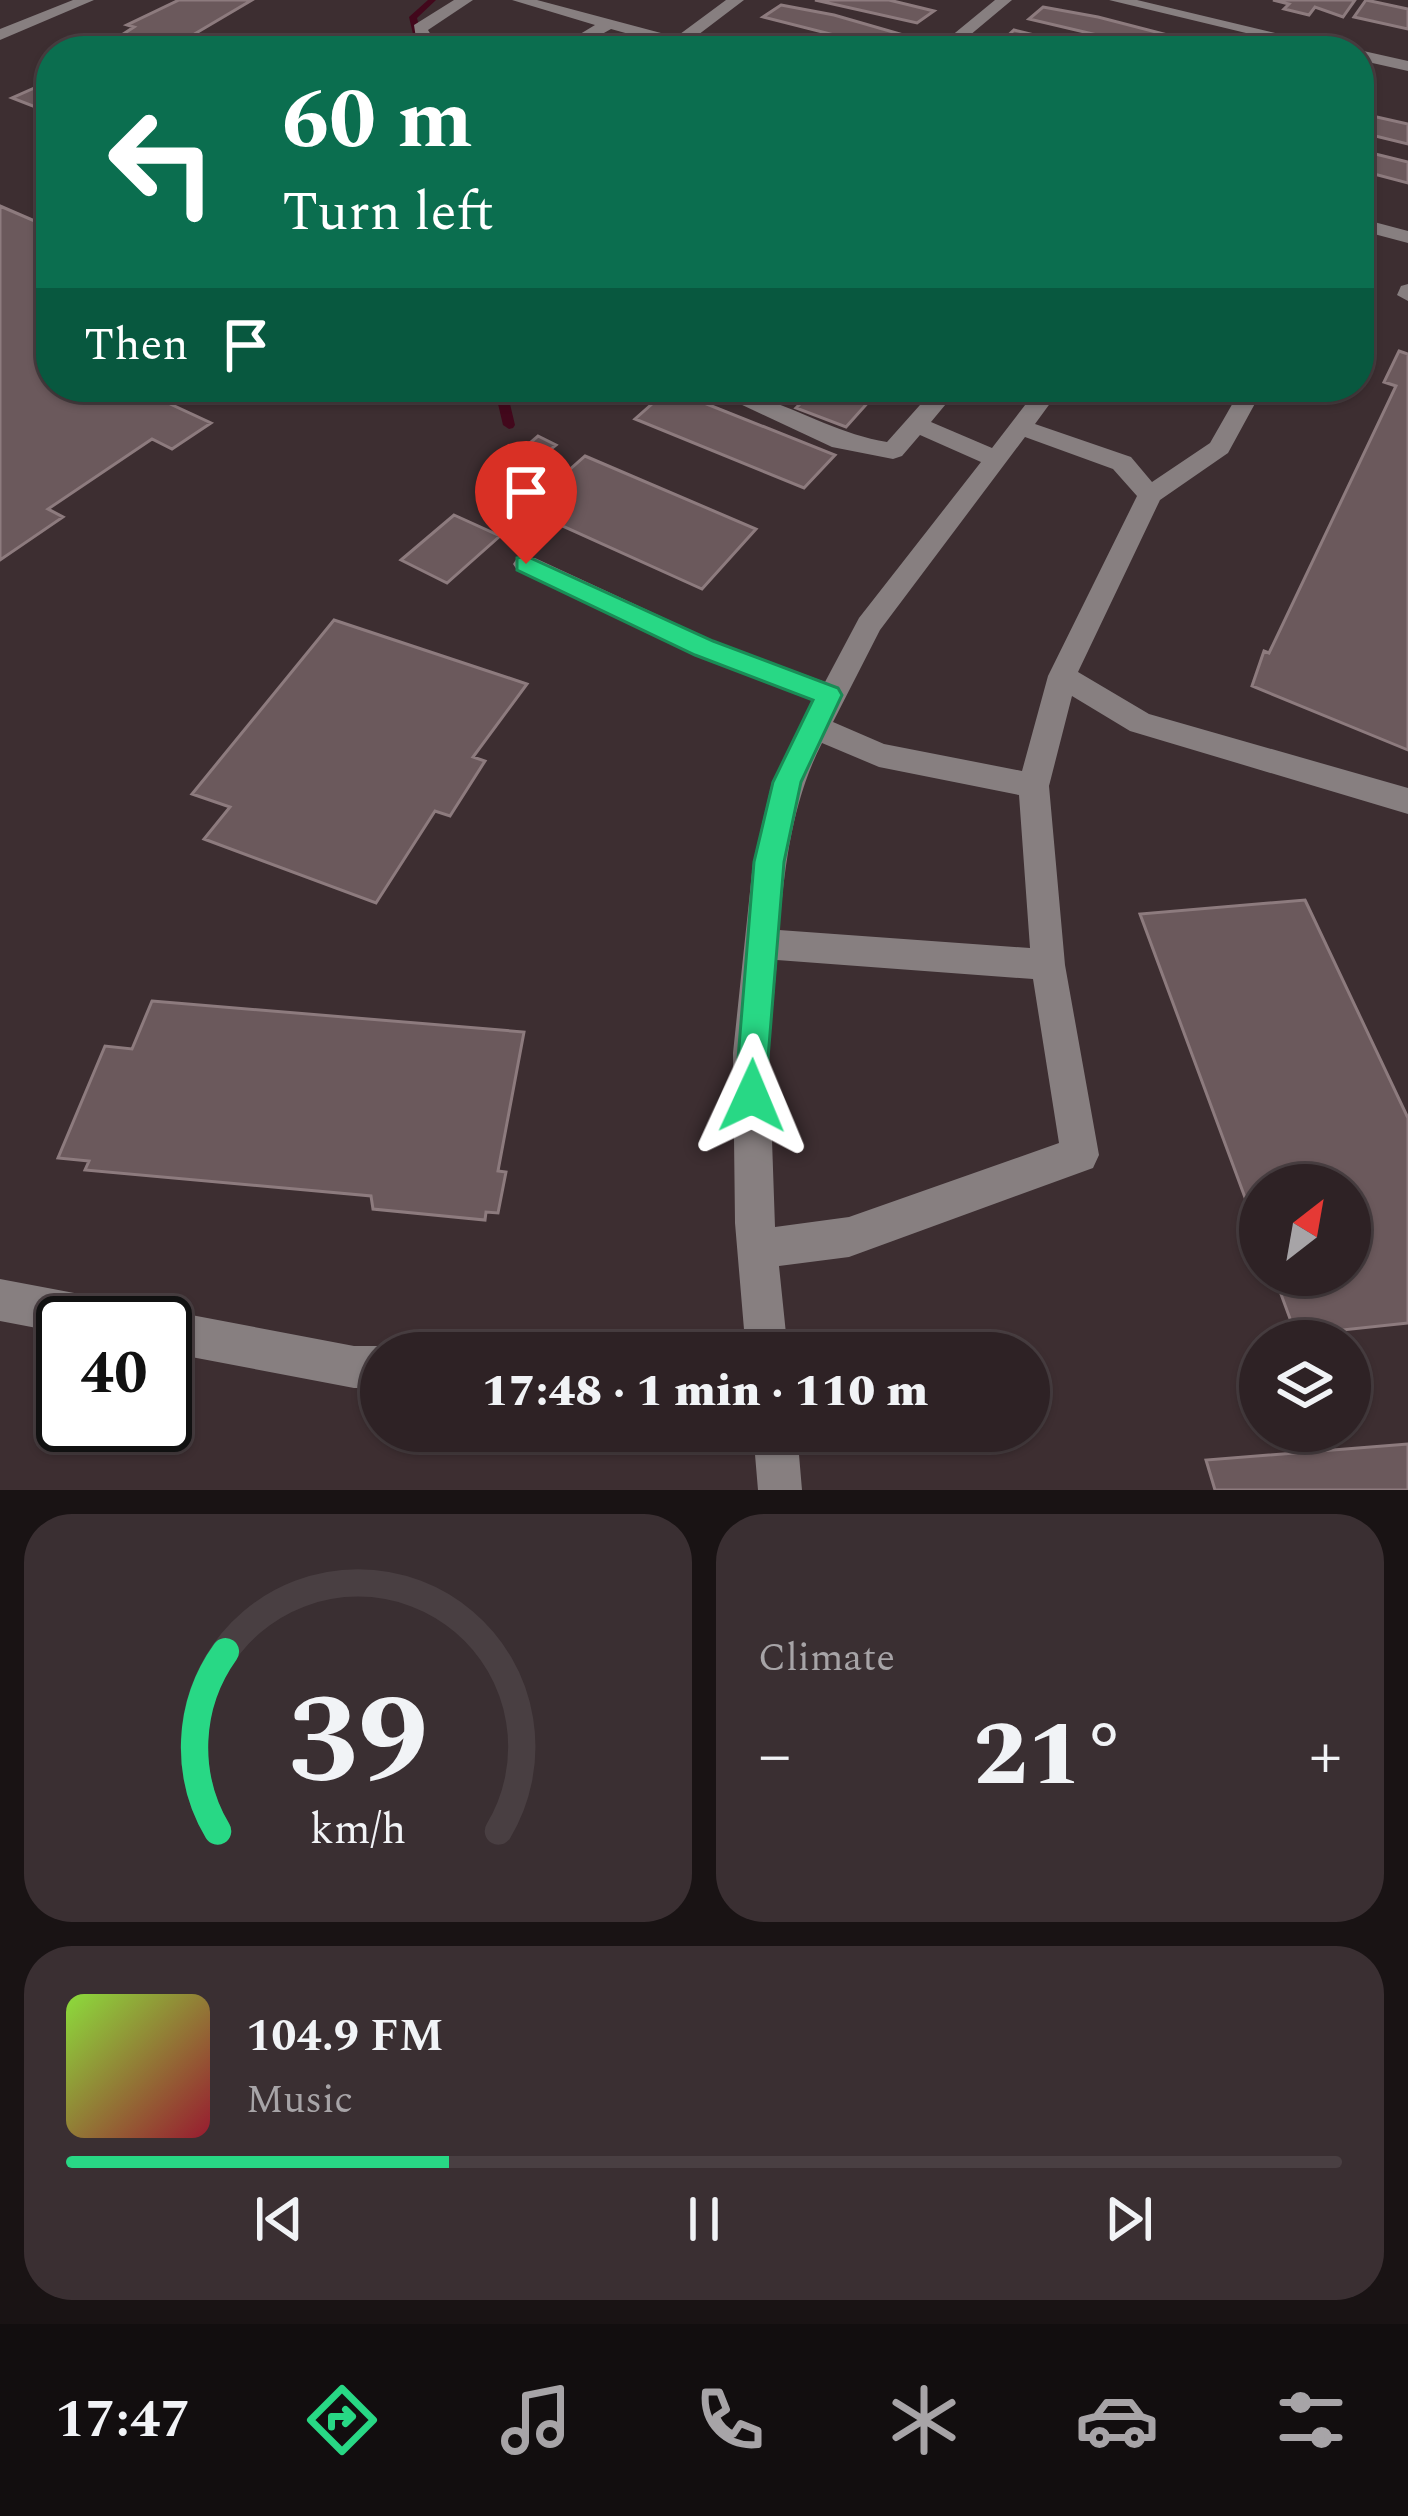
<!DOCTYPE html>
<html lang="en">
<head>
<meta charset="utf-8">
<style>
	:root { --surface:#2e2225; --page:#3a2f32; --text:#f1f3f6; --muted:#a7a4a7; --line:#493f42; --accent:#28d885 }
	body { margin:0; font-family:Spectral,serif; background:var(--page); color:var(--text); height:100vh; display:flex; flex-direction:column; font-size:45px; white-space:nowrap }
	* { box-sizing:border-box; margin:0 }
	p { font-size:39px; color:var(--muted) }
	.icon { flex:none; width:66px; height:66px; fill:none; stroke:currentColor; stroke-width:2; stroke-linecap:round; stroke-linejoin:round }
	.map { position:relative; height:1490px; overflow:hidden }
	.details { display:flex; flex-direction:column; gap:24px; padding:24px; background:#191314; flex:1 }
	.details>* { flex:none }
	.top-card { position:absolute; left:36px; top:36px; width:1338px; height:366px; border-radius:48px; box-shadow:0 3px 9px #0004,0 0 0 3px var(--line); background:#0b6e4f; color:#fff; overflow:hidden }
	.needle { width:78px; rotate:31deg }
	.tools { position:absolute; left:1239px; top:1164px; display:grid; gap:24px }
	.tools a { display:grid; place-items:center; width:132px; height:132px; border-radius:50%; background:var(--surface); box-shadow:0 3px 9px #0004,0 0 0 3px var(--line); font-size:60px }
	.speed { position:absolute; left:36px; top:1296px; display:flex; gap:24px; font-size:60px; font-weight:700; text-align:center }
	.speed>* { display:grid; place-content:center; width:156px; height:156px; border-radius:50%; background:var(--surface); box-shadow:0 3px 9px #0004,0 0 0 3px var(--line); line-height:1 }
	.speed .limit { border:6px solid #111; border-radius:18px; background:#fff; color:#111 }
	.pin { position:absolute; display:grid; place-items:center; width:102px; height:102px; color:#fff; margin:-123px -51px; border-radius:50% 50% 50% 0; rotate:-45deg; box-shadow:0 0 12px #0007 }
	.pin .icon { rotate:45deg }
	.me { position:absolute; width:132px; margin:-66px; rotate:1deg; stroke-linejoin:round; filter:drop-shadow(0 0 9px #0008) }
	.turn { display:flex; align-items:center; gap:42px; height:252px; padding:0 48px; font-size:54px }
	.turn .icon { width:156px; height:156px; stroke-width:2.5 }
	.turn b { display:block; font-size:84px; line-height:102px }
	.then { display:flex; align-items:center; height:114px; padding:0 48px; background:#0003; gap:24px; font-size:45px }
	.big { font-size:90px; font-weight:800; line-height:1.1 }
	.details .widget { flex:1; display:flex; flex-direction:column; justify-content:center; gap:18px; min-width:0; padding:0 42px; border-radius:48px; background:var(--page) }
	.details .dial { align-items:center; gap:0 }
	.dial svg { height:312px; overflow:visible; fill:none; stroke:var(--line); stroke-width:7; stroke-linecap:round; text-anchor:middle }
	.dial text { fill:var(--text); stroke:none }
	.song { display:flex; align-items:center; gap:36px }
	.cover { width:144px; height:144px; border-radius:18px; background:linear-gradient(135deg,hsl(90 70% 55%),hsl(350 70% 35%)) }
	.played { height:12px; border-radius:6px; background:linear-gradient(90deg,var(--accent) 30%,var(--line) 30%) }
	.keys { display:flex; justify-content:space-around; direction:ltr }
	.heat { display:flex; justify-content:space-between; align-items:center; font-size:66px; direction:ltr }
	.details .tiles { flex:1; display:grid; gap:24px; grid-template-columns:1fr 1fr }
	.widget:last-child { grid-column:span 2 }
	.trip { position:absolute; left:360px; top:1332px; width:690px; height:120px; border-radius:60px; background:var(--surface); box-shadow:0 3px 9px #0004,0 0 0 3px var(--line); font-weight:800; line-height:120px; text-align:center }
	.tab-bar { display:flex; height:192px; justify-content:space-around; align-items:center; background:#120e0f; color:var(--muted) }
	.tab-bar .icon { width:84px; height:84px }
	.tab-bar .on { color:var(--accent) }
	.tab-bar b { font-size:54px; color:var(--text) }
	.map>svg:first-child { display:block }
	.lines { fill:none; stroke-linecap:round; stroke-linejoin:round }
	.stream { fill:#42081c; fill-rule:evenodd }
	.building { fill:#6b595c; stroke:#8d7b7e; stroke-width:3 }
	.minor { fill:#877f80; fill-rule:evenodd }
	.route { fill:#28d885; stroke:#1a8c56; stroke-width:3 }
</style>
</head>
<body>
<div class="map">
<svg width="1408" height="1490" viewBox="0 0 1408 1490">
	<rect width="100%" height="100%" fill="#3d2e31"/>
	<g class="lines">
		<path class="stream" d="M428,0h8l-19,18 8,33h-8l-8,-34z
			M494,387h12l9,38 -2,3 -4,1 -6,-4z"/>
	</g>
	<path class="building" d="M179,0h73l-61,36 45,15 -54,-7 -9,4 3,3h-79l37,-24 -7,-2z
		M815,0h74l45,11 -17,12z
		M1273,0h82l-12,17 -28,-10 -6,8 -25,-6 5,-5z
		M1366,0l42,9v20l-54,-12z
		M781,5l53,10 87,25 -24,11 -134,-34z
		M1043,7l55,10 97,25 -8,9h-22l-136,-32z
		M1014,30l86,21h-82l-19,-7z
		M51,79v34l-39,-15 29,-13z
		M1359,113l49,11v20l-49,-12z
		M1359,150l49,12v21l-49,-13z
		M0,206l51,22v159h137l-22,15 45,21 -39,26 -20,-10 -104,70 15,8 -63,43z
		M1399,351l9,3v396l-156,-64 12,-35 5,2 127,-267 -12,-4z
		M788,387h88l4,2 -34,38 -50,-19 13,-13z
		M669,389l166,66 -31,33 -169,-69z
		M538,436l18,9 -20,16 -18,-8z
		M585,456l171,73 -54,60 -177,-80z
		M454,515l46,21 -53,47 -46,-23z
		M334,620l193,64 -54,73 12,4 -35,55 -15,-5 -59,92 -172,-64 26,-32 -38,-13z
		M1305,900l103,218v205l-112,12 -22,-60h76v-90h-90v53l-120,-324z
		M152,1001l372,31 -26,139 8,1 -8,41 -12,-1 -1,8 -112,-11 -2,-13 -286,-26 4,-9 -31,-3 47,-112 27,3z
		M1408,1444v46h-193l-9,-30z"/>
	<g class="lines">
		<path class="minor" d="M73,0h21l-94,40v-11z
			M454,0h19l-45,30 3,5 50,16h-27l-38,-13 -2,-13z
			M512,0h25l139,37 50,-37h18l-54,41 26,10h-26l-79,-22 -39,22h-20l43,-26z
			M995,0h17l-61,51h-18z
			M1109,0h28l213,51h-29z
			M1359,50l49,11v10l-49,-11z
			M1359,218l49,13v12l-49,-13z
			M1408,284v17l-11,-6 4,-9z
			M704,387c62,0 119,45 183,55l49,-55h24l-29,35 61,26 47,-61h23l-27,37 96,33 21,25 58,-39 32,-56h22l-36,66 -68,47 -82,172 71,42 259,74v26l-278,-83 -58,-35 -23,90 16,179 34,190 -6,13 -244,89 -70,9 9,87h-42l-11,-130 -2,-170 20,-190 19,-81 43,-81 -121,-46 -177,-85 -4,-6 4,-6h18l179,83 111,41 34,-64 122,-156 -61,-27 -18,21 -9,3 -61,-12zM1025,437l88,32 24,27 -89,180 -26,95 -138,-27 -51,-22 47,-92zM822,743l57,24 140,28 11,153 -251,-18c6,-66 13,-128 43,-187zM777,960l256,19 26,164 -210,74 -74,10 -6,-174z
			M0,1279l122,23 15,6 6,15h-80v10l-63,-12z
			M165,1310l189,36h27l15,7h-15v35h-27l-189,-36v-29h-18l3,-7z
			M753,1431h44l5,59h-44z"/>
	</g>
	<path class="route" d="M526,556l187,85 125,47 4,7 -41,87 -17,80 -20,245 -12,5 -12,-5 -5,-11 19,-234 19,-80 40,-82 -118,-45 -178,-85v-12z"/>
</svg>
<div class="tools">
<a><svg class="needle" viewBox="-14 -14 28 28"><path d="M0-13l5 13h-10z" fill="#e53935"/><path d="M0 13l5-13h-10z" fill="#a7a4a7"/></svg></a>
<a><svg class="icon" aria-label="layers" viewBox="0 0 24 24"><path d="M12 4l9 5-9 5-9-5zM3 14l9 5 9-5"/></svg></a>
</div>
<div class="speed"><div class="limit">40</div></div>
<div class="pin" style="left:526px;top:564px;background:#d93025"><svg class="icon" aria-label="arrive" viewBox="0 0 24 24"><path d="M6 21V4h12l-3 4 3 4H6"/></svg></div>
<svg class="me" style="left:752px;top:1096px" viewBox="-20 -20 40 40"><path d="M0-17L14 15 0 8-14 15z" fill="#28d885" stroke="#fff" stroke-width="4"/></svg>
<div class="trip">17:48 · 1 min · 110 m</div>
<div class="top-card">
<div class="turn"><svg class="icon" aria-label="left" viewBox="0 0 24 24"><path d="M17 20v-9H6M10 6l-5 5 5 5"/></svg><div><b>60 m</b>Turn left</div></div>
<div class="then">Then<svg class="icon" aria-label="arrive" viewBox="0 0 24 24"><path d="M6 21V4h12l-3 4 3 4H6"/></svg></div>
</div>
</div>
<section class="details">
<div class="tiles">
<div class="widget dial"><svg viewBox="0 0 100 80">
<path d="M14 69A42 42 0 1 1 86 69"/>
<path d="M14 69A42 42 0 0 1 16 23" stroke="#28d885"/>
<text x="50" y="56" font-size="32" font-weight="700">39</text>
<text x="50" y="72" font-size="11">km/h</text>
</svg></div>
<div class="widget"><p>Climate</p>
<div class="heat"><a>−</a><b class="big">21°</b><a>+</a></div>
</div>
<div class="widget">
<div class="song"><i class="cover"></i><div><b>104.9 FM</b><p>Music</p></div></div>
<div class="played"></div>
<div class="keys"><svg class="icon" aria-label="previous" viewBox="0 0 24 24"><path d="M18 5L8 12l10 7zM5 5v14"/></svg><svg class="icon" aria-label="pause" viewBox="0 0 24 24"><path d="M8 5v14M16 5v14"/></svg><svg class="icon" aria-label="next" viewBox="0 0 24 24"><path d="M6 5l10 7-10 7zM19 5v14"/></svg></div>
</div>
</div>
</section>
<nav class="tab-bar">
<b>17:47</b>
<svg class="icon on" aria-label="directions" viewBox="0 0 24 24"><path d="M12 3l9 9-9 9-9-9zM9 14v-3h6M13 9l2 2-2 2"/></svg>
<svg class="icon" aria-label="music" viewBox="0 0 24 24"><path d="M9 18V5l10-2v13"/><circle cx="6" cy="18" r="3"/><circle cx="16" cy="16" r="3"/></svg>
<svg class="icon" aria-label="phone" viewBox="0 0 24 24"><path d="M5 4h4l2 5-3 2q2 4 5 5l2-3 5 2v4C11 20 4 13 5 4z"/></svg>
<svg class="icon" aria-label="climate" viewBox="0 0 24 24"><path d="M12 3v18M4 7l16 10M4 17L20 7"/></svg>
<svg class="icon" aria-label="car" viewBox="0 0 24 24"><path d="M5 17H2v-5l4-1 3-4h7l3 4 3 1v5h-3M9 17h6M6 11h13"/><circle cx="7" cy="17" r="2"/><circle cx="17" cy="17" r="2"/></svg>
<svg class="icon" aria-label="filters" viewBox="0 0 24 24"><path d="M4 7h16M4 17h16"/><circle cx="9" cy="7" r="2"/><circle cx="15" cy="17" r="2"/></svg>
</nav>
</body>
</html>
